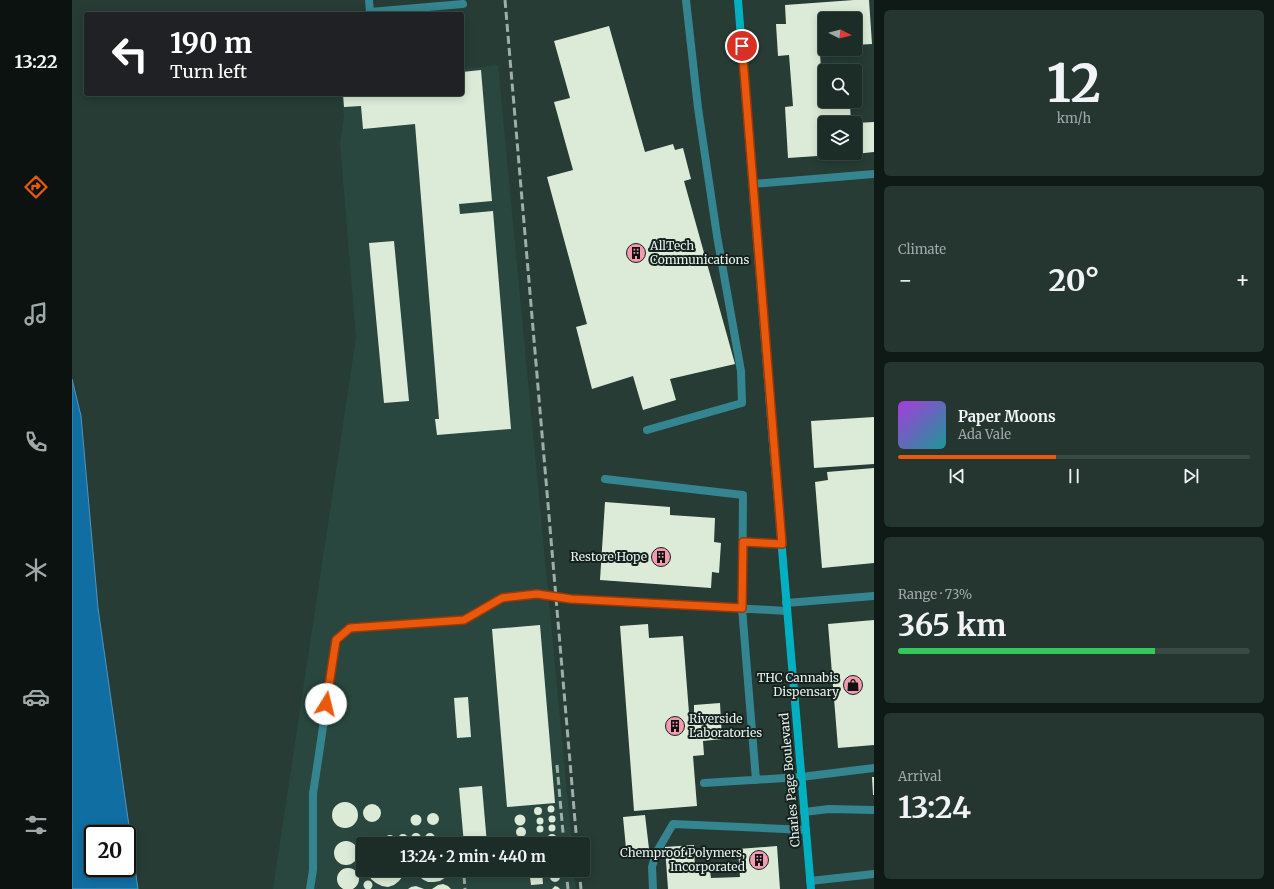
<!DOCTYPE html>
<html lang="en">
<head>
<meta charset="utf-8">
<style>
	:root { --surface:#1c2d28; --page:#253530; --text:#f1f3f6; --muted:#a0a8a8; --line:#3a4945; --accent:#ea580c }
	body { margin:0; font-family:Merriweather,serif; background:var(--page); color:var(--text); height:100vh; display:flex; flex-direction:column; font-size:15px; white-space:nowrap }
	* { box-sizing:border-box; margin:0 }
	p { font-size:13px; color:var(--muted) }
	.icon { flex:none; width:22px; height:22px; fill:none; stroke:currentColor; stroke-width:2; stroke-linecap:round; stroke-linejoin:round }
	.map { position:relative; flex:1; overflow:hidden }
	.details { display:flex; flex-direction:column; gap:10px; padding:10px; background:#0f1916; width:400px }
	.details>* { flex:none }
	.banner { position:absolute; left:12px; top:12px; width:380px; height:84px; border-radius:4px; box-shadow:0 2px 10px #0003,0 0 0 1px var(--line); background:#202124; color:#fff; overflow:hidden }
	.needle { width:26px; rotate:96deg }
	.fabs { position:absolute; left:746px; top:12px; display:grid; gap:8px }
	.fabs a { display:grid; place-items:center; width:44px; height:44px; border-radius:4px; background:var(--surface); box-shadow:0 2px 10px #0003,0 0 0 1px var(--line); font-size:20px }
	.speed { position:absolute; left:12px; top:825px; display:flex; gap:8px; font-size:20px; font-weight:700; text-align:center }
	.speed>* { display:grid; place-content:center; width:52px; height:52px; border-radius:50%; background:var(--surface); box-shadow:0 2px 10px #0003,0 0 0 1px var(--line); line-height:1 }
	.speed .limit { border:2px solid #111; border-radius:6px; background:#fff; color:#111 }
	.pin { position:absolute; display:grid; place-items:center; width:34px; height:34px; color:#fff; margin:-17px; border:2px solid #fff; border-radius:50%; box-shadow:0 1px 4px #0007 }
	.me { position:absolute; width:44px; margin:-22px; rotate:9deg; stroke-linejoin:round; filter:drop-shadow(0 0 3px #0008) }
	.turn { display:flex; align-items:center; gap:14px; height:84px; padding:0 20px; font-size:18px }
	.turn .icon { width:52px; height:52px; stroke-width:2.5 }
	.turn b { display:block; font-size:28px; line-height:34px }
	.big { font-size:30px; font-weight:700; line-height:1.1 }
	.details .tile { flex:1; display:flex; flex-direction:column; justify-content:center; gap:6px; min-width:0; padding:0 14px; border-radius:6px; background:var(--page) }
	.details .dial { align-items:center; gap:0 }
	.dial b { font-size:52px; line-height:1 }
	.song { display:flex; align-items:center; gap:12px }
	.cover { width:48px; height:48px; border-radius:6px; background:linear-gradient(135deg,hsl(280 70% 55%),hsl(180 70% 35%)) }
	.played { height:4px; border-radius:2px; background:linear-gradient(90deg,var(--accent) 45%,var(--line) 45%) }
	.keys { display:flex; justify-content:space-around; direction:ltr }
	.heat { display:flex; justify-content:space-between; align-items:center; font-size:22px; direction:ltr }
	.charge { height:6px; border-radius:3px; background:linear-gradient(90deg,#34c759 73%,var(--line) 0) }
	.trip { position:absolute; left:284px; top:837px; width:234px; height:40px; border-radius:4px; background:var(--surface); box-shadow:0 2px 10px #0003,0 0 0 1px var(--line); font-weight:700; line-height:40px; text-align:center }
	main { display:flex; flex:1; min-height:0 }
	.menu { display:flex; flex-direction:column; width:72px; justify-content:space-around; align-items:center; background:#0b1210; color:var(--muted) }
	.menu .icon { width:28px; height:28px }
	.menu .active { color:var(--accent) }
	.menu b { font-size:18px; color:var(--text) }
	.map>svg:first-child { display:block }
	.built { fill:#29473f }
	.water { fill:#116ea3; stroke:#5095b9; fill-rule:evenodd }
	.building { fill:#dcebd8 }
	.lines { fill:none; stroke-linecap:round; stroke-linejoin:round }
	.service { stroke:#34858f; stroke-width:8 }
	.minor { stroke:#34858f; stroke-width:8 }
	.secondary { stroke:#02b0c1; stroke-width:8 }
	.rail { stroke:#9eaea9; stroke-width:3; stroke-dasharray:8 4; stroke-linecap:butt }
	.route-casing { stroke:#983908; stroke-width:10 }
	.route { stroke:#ea580c; stroke-width:7 }
	.labels { text-anchor:middle; stroke-width:4; stroke-linejoin:round; paint-order:stroke }
	.poi-label { font-size:12px; fill:#e4f1ec; stroke:#16201d; text-anchor:end }
	.street-label { font-size:12px; fill:#e4f1ec; stroke:#16201d }
</style>
</head>
<body>
<main>
<nav class="menu">
<b>13:22</b>
<svg class="icon active" aria-label="directions" viewBox="0 0 24 24"><path d="M12 3l9 9-9 9-9-9zM9 14v-3h6M13 9l2 2-2 2"/></svg>
<svg class="icon" aria-label="music" viewBox="0 0 24 24"><path d="M9 18V5l10-2v13"/><circle cx="6" cy="18" r="3"/><circle cx="16" cy="16" r="3"/></svg>
<svg class="icon" aria-label="phone" viewBox="0 0 24 24"><path d="M5 4h4l2 5-3 2q2 4 5 5l2-3 5 2v4C11 20 4 13 5 4z"/></svg>
<svg class="icon" aria-label="climate" viewBox="0 0 24 24"><path d="M12 3v18M4 7l16 10M4 17L20 7"/></svg>
<svg class="icon" aria-label="car" viewBox="0 0 24 24"><path d="M5 17H2v-5l4-1 3-4h7l3 4 3 1v5h-3M9 17h6M6 11h13"/><circle cx="7" cy="17" r="2"/><circle cx="17" cy="17" r="2"/></svg>
<svg class="icon" aria-label="filters" viewBox="0 0 24 24"><path d="M4 7h16M4 17h16"/><circle cx="9" cy="7" r="2"/><circle cx="15" cy="17" r="2"/></svg>
</nav>
<div class="map">
<svg width="802" height="889" viewBox="0 0 802 889">
	<rect width="100%" height="100%" fill="#263c35"/>
	<path class="built" d="M426,65l74,779h-209v26h211l2,19h-303l83,-551 -16,-195 4,-27 -3,-22h121v-25z"/>
	<path class="water" d="M0,379l9,37 17,192 40,281h-66zM21,834h34v34h-34z"/>
	<path class="building" d="M782,0h15l3,44 -17,1v-26h-30l1,36h-6l2,23 3,-1v24h30v2l-5,1 1,19h-26v30h22v1l-59,4 -3,-51 8,-1 -4,-51 -11,1 -2,-32h10l-1,-19z
		M537,26l36,126 28,-8 2,6 8,-2 8,31 -7,2 51,183 -65,15 6,21 -33,10 -10,-34 -41,13 -16,-62 11,-3 -40,-147 26,-7 -19,-68 16,-4 -16,-57z
		M409,70l11,131 -33,3 1,10 33,-3 18,218 -74,6 -2,-16h4l-24,-295 -52,5 -2,-23 -17,1 -1,-13h119v-22z
		M802,122v30l-19,2v-31z
		M322,241l15,160 -25,2 -15,-160z
		M802,417v47l-60,4 -3,-47z
		M802,468v95l-52,5 -7,-86 13,-2 -1,-8z
		M533,502l65,5v8l45,3 -1,24 7,1 -2,30 -7,-1 -1,16 -111,-8z
		M802,620v125l-36,3 -10,-124z
		M576,624l1,14 34,-2 6,77h5v-8l26,-2 2,36 -19,2 1,14 -11,1 4,50 -63,5 -14,-185z
		M468,625l15,178 -48,4 -15,-178z
		M396,697l3,40 -14,1 -3,-40z
		M800,777h2v18h-1z
		M410,786l5,58h-23l-5,-56z
		M260 815a13 13 0 1 1 26 0a13 13 0 1 1-26 0Z
		M291 813a9 9 0 1 1 18 0a9 9 0 1 1-18 0Z
		M475.5 809a3.5 3.5 0 1 1 7 0a3.5 3.5 0 1 1-7 0Z
		M462 811a4 4 0 1 1 8 0a4 4 0 1 1-8 0Z
		M355 819a6 6 0 1 1 12 0a6 6 0 1 1-12 0Z
		M338.5 820a5.5 5.5 0 1 1 11 0a5.5 5.5 0 1 1-11 0Z
		M442.5 820a5.5 5.5 0 1 1 11 0a5.5 5.5 0 1 1-11 0Z
		M573,815l5,42 -23,2 -4,-42z
		M476.5 819a3.5 3.5 0 1 1 7 0a3.5 3.5 0 1 1-7 0Z
		M464.5 821a3.5 3.5 0 1 1 7 0a3.5 3.5 0 1 1-7 0Z
		M476.5 828a3.5 3.5 0 1 1 7 0a3.5 3.5 0 1 1-7 0Z
		M464.5 829a3.5 3.5 0 1 1 7 0a3.5 3.5 0 1 1-7 0Z
		M444 832a5 5 0 1 1 10 0a5 5 0 1 1-10 0Z
		M339 838a5 5 0 1 1 10 0a5 5 0 1 1-10 0Z
		M353 838a5 5 0 1 1 10 0a5 5 0 1 1-10 0Z
		M326 839a5 5 0 1 1 10 0a5 5 0 1 1-10 0Z
		M475 839a5 5 0 1 1 10 0a5 5 0 1 1-10 0Z
		M313 840a5 5 0 1 1 10 0a5 5 0 1 1-10 0Z
		M449,838l3,1 2,3 -1,2h-7v-4z
		M262 853a12 12 0 1 1 24 0a12 12 0 1 1-24 0Z
		M622,845l1,27 15,-1 1,7 29,-1 -2,-28 39,-3 3,43h-112l-3,-42z
		M265 879a11 11 0 1 1 22 0a11 11 0 1 1-22 0Z
		M296,870h37l-2,6 -4,5 -5,4 -6,2 -6,-1 -6,-3 -5,-4z
		M344,870h34l-4,7 -6,4 -6,1h-6l-6,-3z
		M395,870h23v4l-23,2z
		M457,870h13l1,14 -12,1z
		M478 877a5 5 0 1 1 10 0a5 5 0 1 1-10 0Z
		M291.5 885a4.5 4.5 0 1 1 9 0a4.5 4.5 0 1 1-9 0Z
		M371,884l5,2 3,3h-19l6,-4z
		M344,886l8,3h-16l3,-2z
		M483,886l3,1 2,2h-8z"/>
	<g class="lines">
		<path class="service" d="M297,0l1,12 93,-8
			M575,430l95,-27 -1,-32 -24,-135 -19,-128 -12,-108
			M533,479l138,16 -1,113 14,172
			M671,542l39,2
			M714,603l88,-7
			M632,783l97,-6 73,-9
			M241,794l23,-154 14,-12 114,-8 38,-22 35,-4 34,5 216,12
			M732,812l25,-3 45,1
			M581,889l-1,-22 4,-14 17,-29 133,6"/>
		<path class="minor" d="M681,184l121,-10
			M738,881l64,-7
			M238,889l3,-19v-76"/>
		<path class="secondary" d="M666,0l35,444 38,445"/>
		<path class="rail" d="M433,0l72,844
			M485,765l7,79
			M494,870l2,19
			M507,870l2,19
			M392,876l1,13"/>
	</g>
	<g class="lines">
		<g class="route-casing">
			<path id="route" d="M254,704l10,-64 14,-12 114,-8 38,-22 35,-4 34,5 171,9 1,-66 39,2 -40,-498"/>
		</g>
		<use href="#route" class="route"/>
	</g>
	<defs>
		<g id="building-disc" transform="scale(1)"><circle r="9.5" fill="#f29ab0" stroke="#16201d"/><path d="M-4-6H4V6H1V3H-1V6H-4ZM-2.5-4.3h1.7v1.8h-1.7ZM.8-4.3h1.7v1.8H.8ZM-2.5-1h1.7V.8h-1.7ZM.8-1h1.7V.8H.8Z" fill="#111"/></g>
		<g id="shop-disc" transform="scale(1)"><circle r="9.5" fill="#f29ab0" stroke="#16201d"/><path d="M-5-2.5h2.3a2.7 3.5 0 0 1 5.4 0H5L5.5 6h-11ZM-1.5-2.5h3a1.5 2.3 0 0 0-3 0Z" fill="#111"/></g>
	</defs>
	<g fill-rule="evenodd">
		<use href="#building-disc" x="564" y="253"/>
		<use href="#building-disc" x="589" y="557"/>
		<use href="#shop-disc" x="781" y="685"/>
		<use href="#building-disc" x="603" y="726"/>
		<use href="#building-disc" x="687" y="860"/>
	</g>
	<g class="labels">
		<g class="poi-label">
			<text x="578" y="250" text-anchor="start">AllTech<tspan x="578" dy="14">Communications</tspan></text>
			<text x="575" y="561">Restore Hope</text>
			<text x="767" y="682">THC Cannabis<tspan x="767" dy="14">Dispensary</tspan></text>
			<text x="617" y="723" text-anchor="start">Riverside<tspan x="617" dy="14">Laboratories</tspan></text>
			<text x="673" y="857">Chemproof Polymers,<tspan x="673" dy="14">Incorporated</tspan></text>
		</g>
		<g class="street-label">
			<text transform="translate(718 780) rotate(-95)" y="4">Charles Page Boulevard</text>
		</g>
	</g>
</svg>
<div class="fabs">
<a><svg class="needle" viewBox="-14 -14 28 28"><path d="M0-13l5 13h-10z" fill="#e53935"/><path d="M0 13l5-13h-10z" fill="#a0a8a8"/></svg></a>
<a><svg class="icon" aria-label="search" viewBox="0 0 24 24"><circle cx="10" cy="10" r="6"/><path d="M15 15l6 6"/></svg></a>
<a><svg class="icon" aria-label="layers" viewBox="0 0 24 24"><path d="M12 4l9 5-9 5-9-5zM3 14l9 5 9-5"/></svg></a>
</div>
<div class="speed"><div class="limit">20</div></div>
<div class="pin" style="left:670px;top:46px;background:#d93025"><svg class="icon" aria-label="arrive" viewBox="0 0 24 24"><path d="M6 21V4h12l-3 4 3 4H6"/></svg></div>
<svg class="me" style="left:254px;top:704px" viewBox="-20 -20 40 40"><circle r="19" fill="#fff"/><path d="M0-13L10 11 0 6-10 11z" fill="#ea580c"/></svg>
<div class="trip">13:24 · 2 min · 440 m</div>
<div class="banner">
<div class="turn"><svg class="icon" aria-label="left" viewBox="0 0 24 24"><path d="M17 20v-9H6M10 6l-5 5 5 5"/></svg><div><b>190 m</b>Turn left</div></div>
</div>
</div>
<section class="details">
<div class="tile dial"><b>12</b><p>km/h</p></div>
<div class="tile"><p>Climate</p>
<div class="heat"><a>−</a><b class="big">20°</b><a>+</a></div>
</div>
<div class="tile">
<div class="song"><i class="cover"></i><div><b>Paper Moons</b><p>Ada Vale</p></div></div>
<div class="played"></div>
<div class="keys"><svg class="icon" aria-label="previous" viewBox="0 0 24 24"><path d="M18 5L8 12l10 7zM5 5v14"/></svg><svg class="icon" aria-label="pause" viewBox="0 0 24 24"><path d="M8 5v14M16 5v14"/></svg><svg class="icon" aria-label="next" viewBox="0 0 24 24"><path d="M6 5l10 7-10 7zM19 5v14"/></svg></div>
</div>
<div class="tile"><p>Range · 73%</p><b class="big">365 km</b><div class="charge"></div></div>
<div class="tile"><p>Arrival</p><b class="big">13:24</b></div>
</section>
</main>
</body>
</html>
